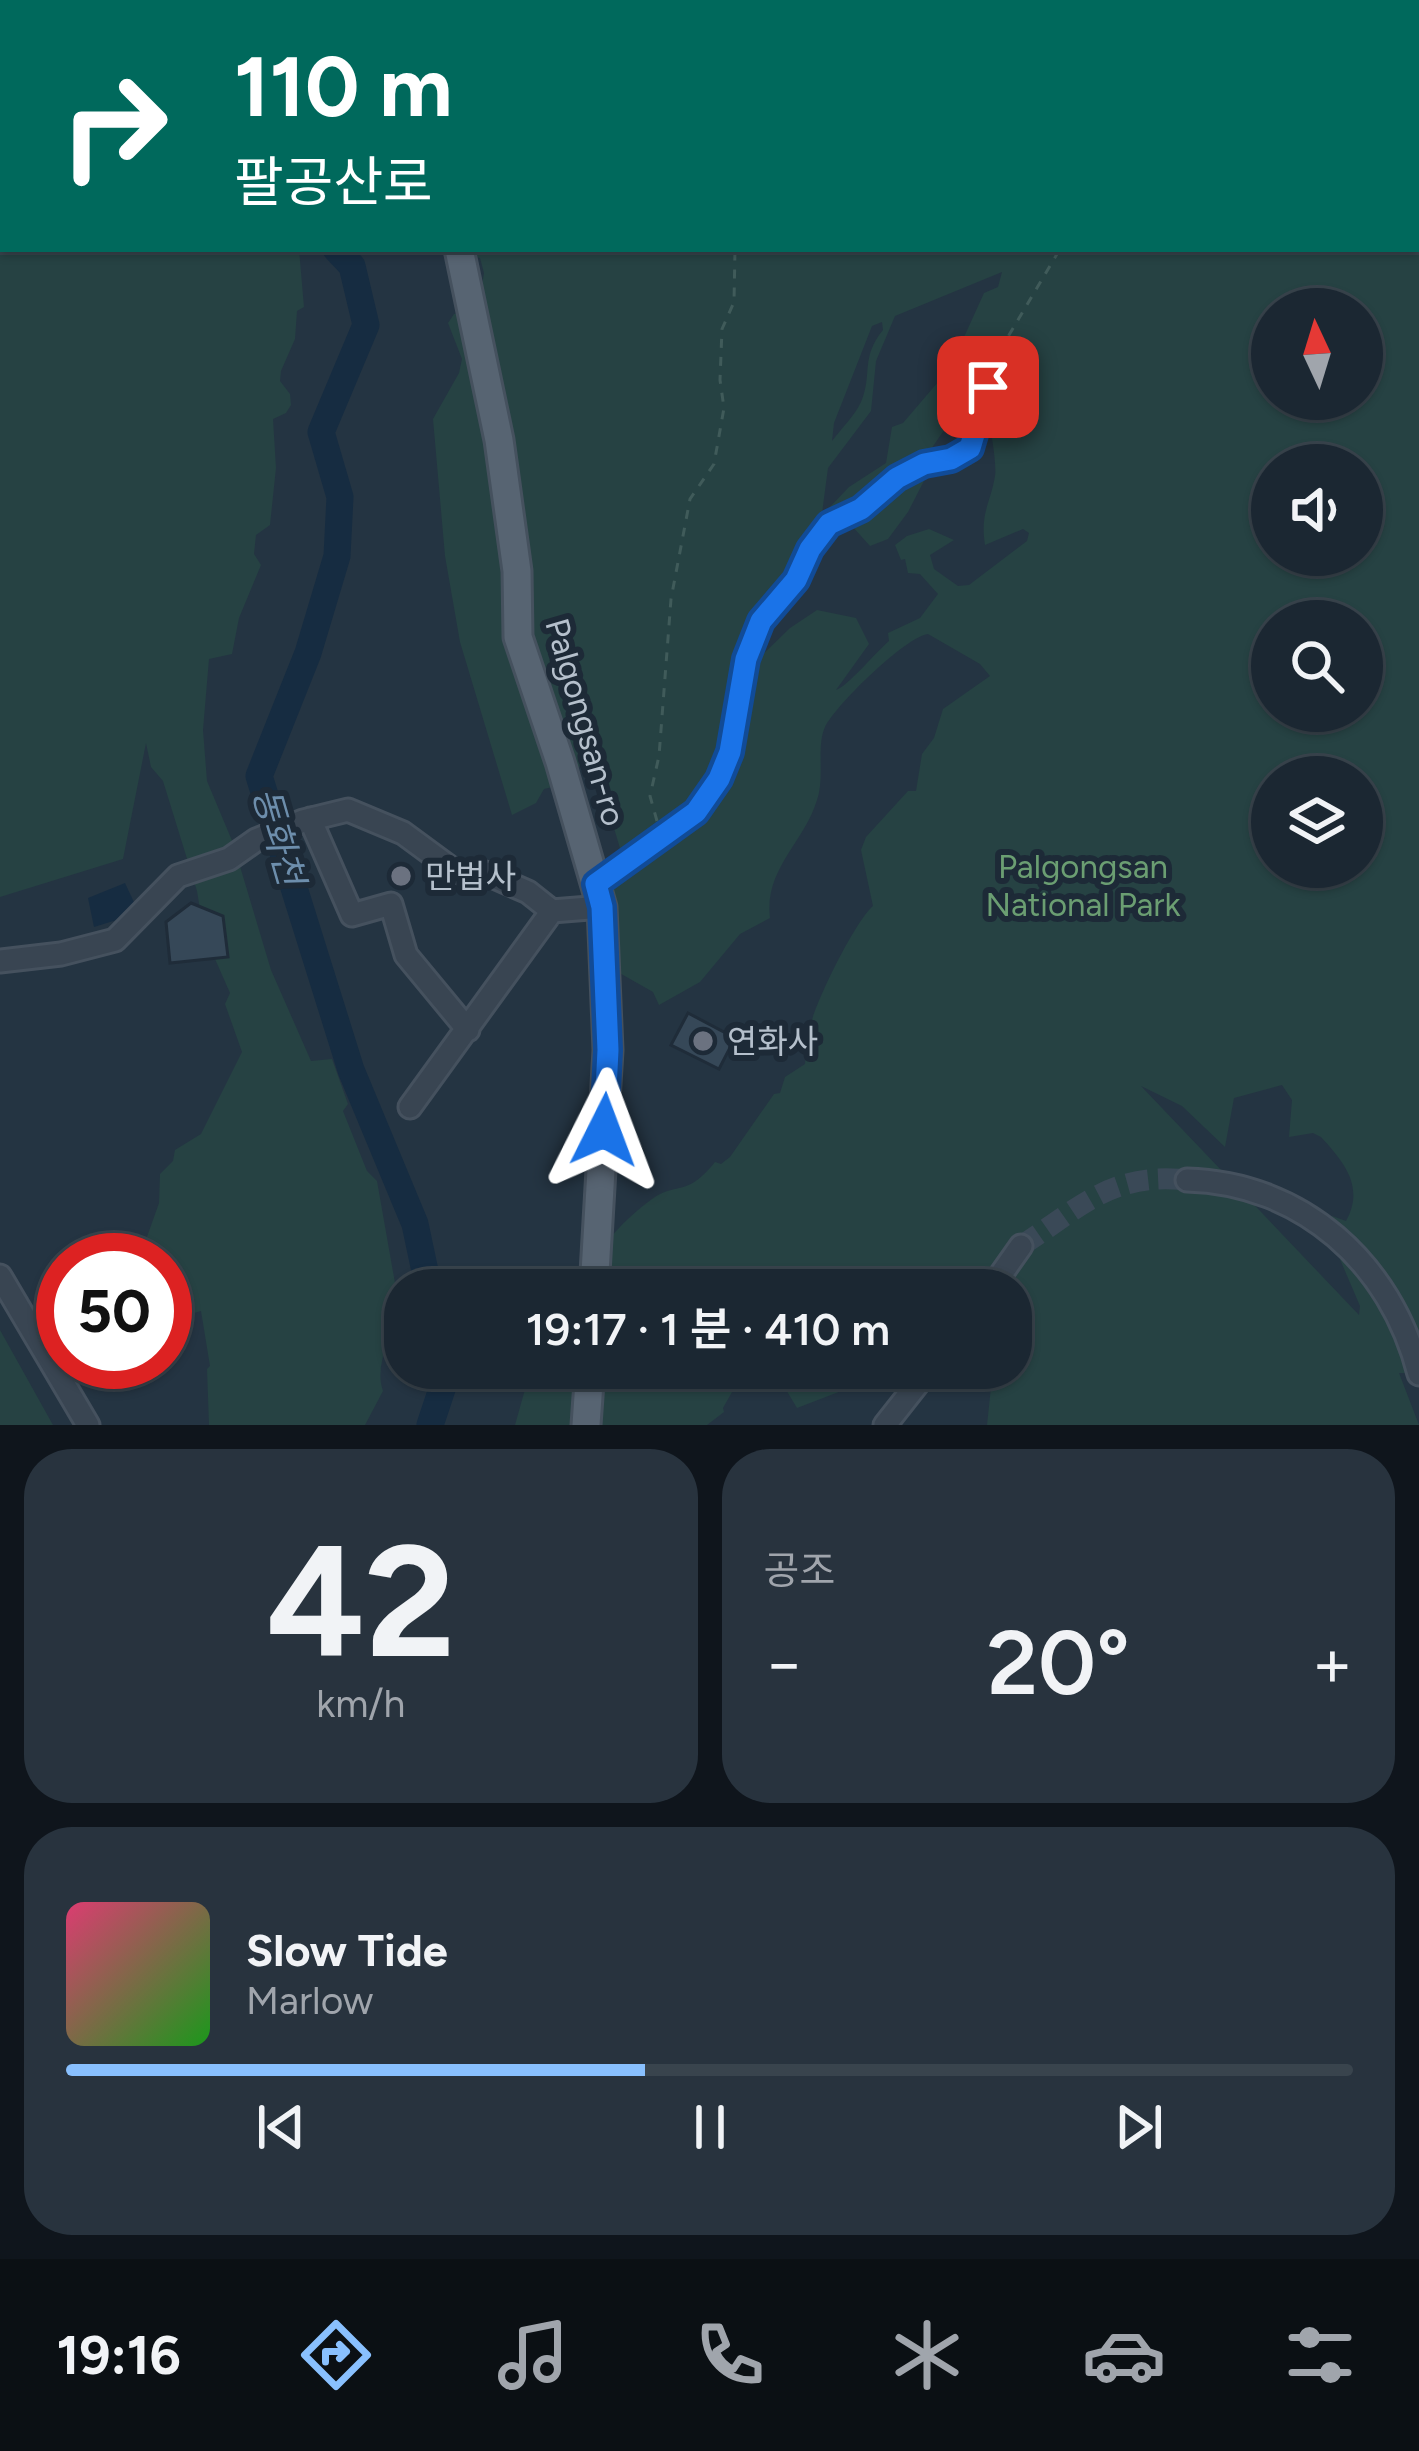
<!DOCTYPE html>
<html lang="ko">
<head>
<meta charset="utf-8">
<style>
	:root { --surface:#1b2732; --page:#28333e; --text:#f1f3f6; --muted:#a0a5ac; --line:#39444d; --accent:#89c0fe }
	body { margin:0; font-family:Figtree,"Noto Sans KR",sans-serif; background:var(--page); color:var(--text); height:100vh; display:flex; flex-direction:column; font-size:45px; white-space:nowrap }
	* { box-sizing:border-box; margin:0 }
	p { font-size:39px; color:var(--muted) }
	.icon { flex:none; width:66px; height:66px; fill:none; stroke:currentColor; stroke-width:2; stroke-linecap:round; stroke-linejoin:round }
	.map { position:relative; height:1425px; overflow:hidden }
	.side { display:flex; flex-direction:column; gap:24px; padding:24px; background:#0f151c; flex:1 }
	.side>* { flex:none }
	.top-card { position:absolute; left:0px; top:0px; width:1419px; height:252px; box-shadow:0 3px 9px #0004,0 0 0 3px var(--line); background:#00695c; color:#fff; overflow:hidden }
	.needle { width:78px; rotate:356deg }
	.buttons { position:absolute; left:1251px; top:288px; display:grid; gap:24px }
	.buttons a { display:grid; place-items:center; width:132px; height:132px; border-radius:50%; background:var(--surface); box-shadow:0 3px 9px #0004,0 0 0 3px var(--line); font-size:60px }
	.speed { position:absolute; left:36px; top:1233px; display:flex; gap:24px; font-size:60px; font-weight:700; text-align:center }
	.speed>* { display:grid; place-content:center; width:156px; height:156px; border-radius:50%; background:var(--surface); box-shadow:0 3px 9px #0004,0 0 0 3px var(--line); line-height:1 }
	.speed .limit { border:18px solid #d22; background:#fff; color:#111 }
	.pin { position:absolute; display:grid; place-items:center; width:102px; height:102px; color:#fff; margin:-51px; border-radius:24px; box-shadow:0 6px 18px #0006 }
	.me { position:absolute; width:132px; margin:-66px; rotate:3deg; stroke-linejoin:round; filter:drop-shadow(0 0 9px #0008) }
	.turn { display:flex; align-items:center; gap:42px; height:252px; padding:0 36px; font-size:54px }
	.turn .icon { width:156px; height:156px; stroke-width:2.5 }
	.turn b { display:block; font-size:84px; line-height:102px }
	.big { font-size:90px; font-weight:600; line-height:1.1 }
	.side .card { flex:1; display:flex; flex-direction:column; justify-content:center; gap:18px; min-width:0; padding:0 42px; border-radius:48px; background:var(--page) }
	.side .dial { align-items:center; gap:0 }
	.dial b { font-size:156px; line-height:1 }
	.song { display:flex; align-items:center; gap:36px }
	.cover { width:144px; height:144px; border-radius:18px; background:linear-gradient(135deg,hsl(340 70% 55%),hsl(120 70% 35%)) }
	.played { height:12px; border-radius:6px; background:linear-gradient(90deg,var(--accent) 45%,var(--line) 45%) }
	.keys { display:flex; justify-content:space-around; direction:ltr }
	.heat { display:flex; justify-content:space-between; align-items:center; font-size:66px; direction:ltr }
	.side .tiles { flex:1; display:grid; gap:24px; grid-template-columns:1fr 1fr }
	.card:last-child { grid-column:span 2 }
	.trip { position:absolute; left:384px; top:1269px; width:648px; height:120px; border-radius:48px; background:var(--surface); box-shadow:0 3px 9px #0004,0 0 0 3px var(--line); font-weight:600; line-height:120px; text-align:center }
	.menu { display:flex; height:192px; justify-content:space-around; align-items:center; background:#0b1014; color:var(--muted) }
	.menu .icon { width:84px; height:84px }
	.menu .current { color:var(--accent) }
	.menu b { font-size:54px; color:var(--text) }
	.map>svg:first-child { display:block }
	.green { fill:#264243; fill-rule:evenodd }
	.water { fill:#162c41 }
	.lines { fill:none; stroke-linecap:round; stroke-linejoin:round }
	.river { stroke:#162c41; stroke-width:27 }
	.building { fill:#364858; stroke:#1f2c39; stroke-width:3 }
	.minor-tunnel { stroke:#3a4957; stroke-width:21; stroke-dasharray:21 10; stroke-linecap:butt }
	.minor-casing { stroke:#45515e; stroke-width:27 }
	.major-casing { stroke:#45515e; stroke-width:33 }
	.path { stroke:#405b5a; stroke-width:3; stroke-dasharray:9 9; stroke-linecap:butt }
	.minor { stroke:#394552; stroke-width:21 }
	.major { stroke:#576472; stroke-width:27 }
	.route-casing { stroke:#114b97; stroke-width:30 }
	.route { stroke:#1a73e8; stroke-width:21 }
	.worship-dot { fill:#6b7280; stroke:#1d2a37; stroke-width:4.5 }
	.labels { text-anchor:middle; stroke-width:12; stroke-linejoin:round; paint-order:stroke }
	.street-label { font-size:33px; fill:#b5c0cc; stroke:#1d2a37 }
	.park-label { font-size:33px; fill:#6b9e72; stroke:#1d2a37 }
	.poi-label { font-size:33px; fill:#b5c0cc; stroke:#1d2a37; text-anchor:start }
	.water-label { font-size:36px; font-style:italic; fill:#6d8eac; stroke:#1d2a37 }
</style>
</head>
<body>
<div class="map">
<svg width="1419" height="1425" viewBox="0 0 1419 1425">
	<rect width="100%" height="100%" fill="#243442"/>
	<path class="green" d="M0,0l201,3h-198v246h296l5,58 -7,4 -2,28 -14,32 -1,10 10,13 1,11 -5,8 -13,6 3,49 -6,57 -14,10 -2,19 7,11 -22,53 -7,36 -23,5 -6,71 4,51 26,62 38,127 40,91 21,-2 16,45 -5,7 24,60 10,10 18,102 4,8 -7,9c8,28 -20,60 -9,91l-18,34h-156l-2,-56 3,-3 -9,-55 -18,5 -18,-17v-39h-18l-4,-12 16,-45 1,-29 13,-13 2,-11 26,-16 41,-82 -17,-48 5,-11 -26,-59 -7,-43 -34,-110 -12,-14 -5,-24 -23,116 -123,38z
		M264,0h1155v1379l-3,-6h-17l20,52h-432l6,-57h18v-78h-441c24,-33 48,-67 82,-91 26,-18 34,-1 63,-37l6,2 9,-7 44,-63 6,-1 5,-16 20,-13c1,-10 1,-20 3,-29 3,-25 47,-114 65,-129l-12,-56 5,-13 42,-46h8l6,-37 12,-16 9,-29 47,-33 -10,-12 -52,-30c-23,3 -92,71 -103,93 -9,20 0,50 -8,73 -13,43 -53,69 -47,118l-30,16 -40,48 -41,23 -6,-13 -37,-21 -15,-50 15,-41 33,-45 -26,23 -33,-109c-15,23 -15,34 -46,40l-8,14 -24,12 -52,-173 -15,-86 -12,-137 26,-46 3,-14 -14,-36 6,-9 24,-4 6,-37 -4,-15 -8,-2 -1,-7h945v-246zM1002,272l-4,15 -14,6 -34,75 -47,55 -11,4 -6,36 -37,24 -22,23 7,23 18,-7 18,20 18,-7 20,-27 19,-37v-20l33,-48 28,10c3,13 9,48 7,59 -5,29 -15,37 -10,69l38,-16 6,4 -2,8 -58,44 -11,1 -24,-17 -4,-14 24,-15 -25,-11 -22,7 -12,9 6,15 4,-1 3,14 12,1 18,20 -18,24 -32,15 1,8c-14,12 -42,46 -53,49l33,-46 -13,-26 -39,-8 -27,18 -37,36 44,-100 24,-43 7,-53 43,-57 5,-50 19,-45zM1272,309h90v90h-90zM882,322l1,8c-23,28 -10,44 -22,72 -6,13 -20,27 -29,39l2,-18 38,-97zM1272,465h90v90h-90zM1272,621h90v90h-90zM1272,777h90v90h-90zM1282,1085l10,15 -3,37 24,-4 8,4c23,25 44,50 25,84l-14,-5 -2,20 30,70 -1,9 -218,-229 41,20 43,41 9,-49z
		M0,1330l53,95h-53z
		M531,1368h370l-104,40 -21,-35 -26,11 -14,1 -13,23 1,4 -17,13h-192z"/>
	<path class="water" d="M125,883l14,30 -45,14 -6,-29z"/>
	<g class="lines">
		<path class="river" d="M130,0l2,3
			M336,249l16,17 14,59 -45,107 19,65 -3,59 -29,97 -49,123 92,294 64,154 14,66
			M430,1425l16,-48 -2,-9"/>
	</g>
	<path class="building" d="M191,903l32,13 5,41 -58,6 -4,-41z
		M688,1013l47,25 -16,31 -48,-24z"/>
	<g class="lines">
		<path class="minor-tunnel" d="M1021,1246c60,-39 90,-74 166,-66"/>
		<g class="minor-casing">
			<path id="minor" d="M310,819l42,96 39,-11 15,51 62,75
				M596,884l100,-71 23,-34 11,-27 15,-93 16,-38 36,-41 13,-31 19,-26 32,-14 36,-31 27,-15 27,-4 18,-11 19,-61
				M0,961l61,-7 54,-14 63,-64 51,-17 27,-19 47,-19 45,-11 55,23 53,39 29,1 43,19 24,19 50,-4
				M410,1107l142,-196
				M1187,1180c115,3 204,83 232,194
				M0,1276l88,149
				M990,1290l31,-44
				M885,1425l45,-57"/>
		</g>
		<g class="major-casing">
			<path id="major" d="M323,0l1,3
				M459,249l40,191 18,131 1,66 42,125 42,145 6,143 -14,240
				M586,1425l4,-57"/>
		</g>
		<path class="path" d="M669,0l1,3
			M1141,3l1,-3
			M995,369l14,-34 51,-86
			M657,821l-7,-25 9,-40 12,-157 19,-100 24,-35 10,-56 -4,-28 2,-51 12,-27 1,-53"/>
		<use href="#minor" class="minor"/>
		<use href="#major" class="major"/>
	</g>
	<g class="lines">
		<g class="route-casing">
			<path id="route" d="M604,1130l4,-80 -6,-143 -6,-23 100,-72 23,-33 11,-27 16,-93 15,-38 35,-41 14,-31 19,-25 32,-15 36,-31 27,-14 27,-5 19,-11 18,-61"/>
		</g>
		<use href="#route" class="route"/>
	</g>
	<g class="worship-dot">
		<circle cx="401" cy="876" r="12"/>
		<circle cx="703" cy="1041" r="12"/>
	</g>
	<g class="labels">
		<g class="street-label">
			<text transform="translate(586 722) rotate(74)" y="12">Palgongsan-ro</text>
		</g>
		<g class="park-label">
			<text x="1083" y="878">Palgongsan<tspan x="1083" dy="38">National Park</tspan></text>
		</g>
		<g class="poi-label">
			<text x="425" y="888">만법사</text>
			<text x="727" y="1053">연화사</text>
		</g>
		<g class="water-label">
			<text transform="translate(279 836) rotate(74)" y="13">동화천</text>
		</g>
	</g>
</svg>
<div class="buttons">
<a><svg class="needle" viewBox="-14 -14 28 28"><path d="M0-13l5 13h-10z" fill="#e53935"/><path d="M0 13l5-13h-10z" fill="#a0a5ac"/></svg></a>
<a><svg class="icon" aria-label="sound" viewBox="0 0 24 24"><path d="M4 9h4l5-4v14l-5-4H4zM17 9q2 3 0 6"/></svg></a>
<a><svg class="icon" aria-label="search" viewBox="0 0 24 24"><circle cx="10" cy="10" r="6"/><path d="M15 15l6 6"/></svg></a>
<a><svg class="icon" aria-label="layers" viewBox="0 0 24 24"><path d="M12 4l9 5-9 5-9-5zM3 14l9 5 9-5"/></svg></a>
</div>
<div class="speed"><div class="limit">50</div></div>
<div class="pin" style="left:988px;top:387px;background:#d93025"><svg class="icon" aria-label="arrive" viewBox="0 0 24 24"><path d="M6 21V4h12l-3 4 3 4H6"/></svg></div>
<svg class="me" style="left:604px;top:1130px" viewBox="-20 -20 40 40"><path d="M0-17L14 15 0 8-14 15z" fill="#1a73e8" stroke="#fff" stroke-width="4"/></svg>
<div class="trip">19:17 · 1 분 · 410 m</div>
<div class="top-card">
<div class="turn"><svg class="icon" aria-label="right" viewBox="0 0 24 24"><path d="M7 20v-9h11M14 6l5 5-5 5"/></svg><div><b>110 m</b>팔공산로</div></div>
</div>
</div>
<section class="side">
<div class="tiles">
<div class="card dial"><b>42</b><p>km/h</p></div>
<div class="card"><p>공조</p>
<div class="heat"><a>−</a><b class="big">20°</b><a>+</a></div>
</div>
<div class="card">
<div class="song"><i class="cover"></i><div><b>Slow Tide</b><p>Marlow</p></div></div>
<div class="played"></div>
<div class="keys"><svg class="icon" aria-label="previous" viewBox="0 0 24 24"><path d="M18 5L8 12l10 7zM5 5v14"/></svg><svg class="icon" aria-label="pause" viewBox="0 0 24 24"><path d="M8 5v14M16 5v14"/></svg><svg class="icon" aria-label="next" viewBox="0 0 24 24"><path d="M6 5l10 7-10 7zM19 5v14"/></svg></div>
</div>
</div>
</section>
<nav class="menu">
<b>19:16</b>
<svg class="icon current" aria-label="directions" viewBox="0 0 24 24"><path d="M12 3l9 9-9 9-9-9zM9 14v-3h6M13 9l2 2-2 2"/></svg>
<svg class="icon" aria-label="music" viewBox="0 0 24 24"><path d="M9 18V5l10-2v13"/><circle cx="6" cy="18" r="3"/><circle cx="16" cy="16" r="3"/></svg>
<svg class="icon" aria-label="phone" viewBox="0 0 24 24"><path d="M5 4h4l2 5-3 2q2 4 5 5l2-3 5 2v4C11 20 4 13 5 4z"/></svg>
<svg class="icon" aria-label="climate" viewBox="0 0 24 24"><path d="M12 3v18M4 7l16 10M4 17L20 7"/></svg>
<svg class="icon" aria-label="car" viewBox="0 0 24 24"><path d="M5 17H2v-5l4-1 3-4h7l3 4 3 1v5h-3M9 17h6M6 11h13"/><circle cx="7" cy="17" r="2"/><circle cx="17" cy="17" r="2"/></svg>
<svg class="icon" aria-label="filters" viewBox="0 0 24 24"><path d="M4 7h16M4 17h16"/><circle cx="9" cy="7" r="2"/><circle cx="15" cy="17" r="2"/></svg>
</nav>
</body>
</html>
